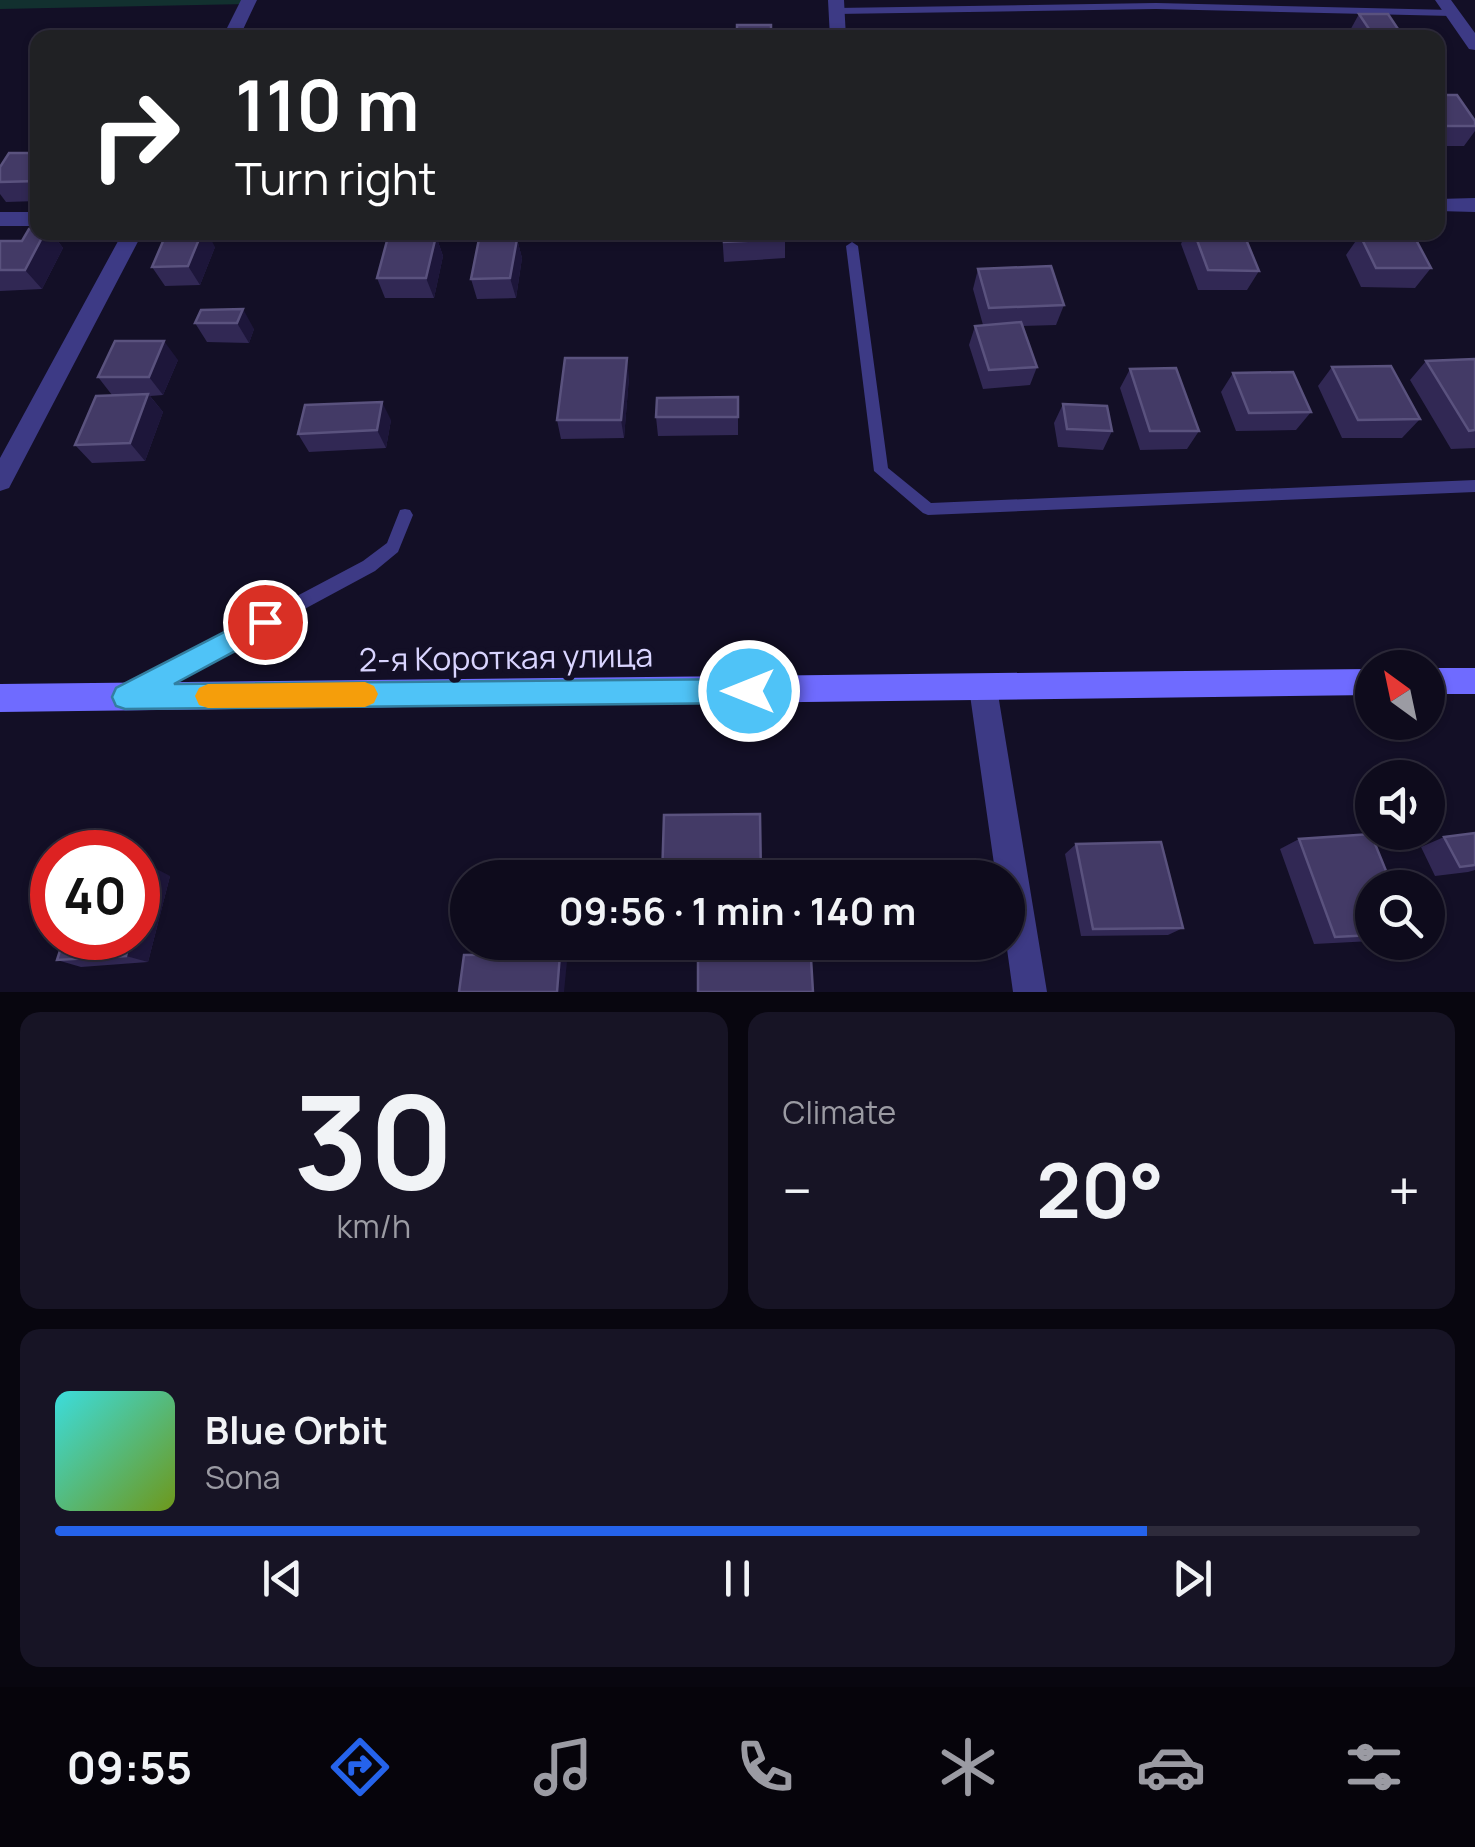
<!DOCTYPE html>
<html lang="en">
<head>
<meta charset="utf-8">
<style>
	:root { --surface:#0e0b1c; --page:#171425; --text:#f1f3f6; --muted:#9b9ba3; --line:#2e2b3b; --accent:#2563eb }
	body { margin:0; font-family:Manrope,sans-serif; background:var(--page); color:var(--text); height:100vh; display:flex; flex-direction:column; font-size:38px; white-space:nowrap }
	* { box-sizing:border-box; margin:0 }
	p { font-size:32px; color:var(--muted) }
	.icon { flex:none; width:55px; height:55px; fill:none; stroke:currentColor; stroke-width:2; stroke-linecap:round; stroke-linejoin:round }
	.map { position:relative; height:992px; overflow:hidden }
	.sheet { display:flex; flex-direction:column; gap:20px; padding:20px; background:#08060f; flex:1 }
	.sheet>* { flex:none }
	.banner { position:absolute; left:30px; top:30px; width:1415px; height:210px; border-radius:20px; box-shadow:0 2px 8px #0004,0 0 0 2px var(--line); background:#202124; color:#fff; overflow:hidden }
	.needle { width:65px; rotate:327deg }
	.buttons { position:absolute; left:1355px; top:650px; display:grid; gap:20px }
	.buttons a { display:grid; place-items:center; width:90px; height:90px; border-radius:50%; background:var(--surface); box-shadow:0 2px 8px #0004,0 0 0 2px var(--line); font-size:50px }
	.speed { position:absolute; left:30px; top:830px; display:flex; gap:20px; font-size:50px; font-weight:700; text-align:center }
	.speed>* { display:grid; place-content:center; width:130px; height:130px; border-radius:50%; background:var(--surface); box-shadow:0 2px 8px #0004,0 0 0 2px var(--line); line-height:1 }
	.speed .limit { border:15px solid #d22; background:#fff; color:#111 }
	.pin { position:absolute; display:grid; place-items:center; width:85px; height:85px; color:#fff; margin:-42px; border:5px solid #fff; border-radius:50%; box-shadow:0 2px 10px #0007 }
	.me { position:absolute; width:110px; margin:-55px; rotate:270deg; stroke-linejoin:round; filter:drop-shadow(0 0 8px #0008) }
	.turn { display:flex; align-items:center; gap:35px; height:210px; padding:0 40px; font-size:45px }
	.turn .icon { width:130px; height:130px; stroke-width:2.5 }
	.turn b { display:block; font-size:70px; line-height:85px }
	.big { font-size:75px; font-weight:700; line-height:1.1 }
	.sheet .card { flex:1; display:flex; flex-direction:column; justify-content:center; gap:15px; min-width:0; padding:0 35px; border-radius:20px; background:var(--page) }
	.sheet .dial { align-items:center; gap:0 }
	.dial b { font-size:130px; line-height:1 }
	.song { display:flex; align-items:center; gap:30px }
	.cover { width:120px; height:120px; border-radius:15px; background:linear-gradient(135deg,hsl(180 70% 55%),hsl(80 70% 35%)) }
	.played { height:10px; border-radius:5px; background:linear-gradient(90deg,var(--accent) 80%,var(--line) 80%) }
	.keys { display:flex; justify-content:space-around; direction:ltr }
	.heat { display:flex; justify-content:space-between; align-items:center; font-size:55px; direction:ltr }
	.sheet .tiles { flex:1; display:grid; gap:20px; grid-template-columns:1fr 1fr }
	.card:last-child { grid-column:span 2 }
	.trip { position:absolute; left:450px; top:860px; width:575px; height:100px; border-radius:50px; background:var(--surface); box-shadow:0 2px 8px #0004,0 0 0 2px var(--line); font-weight:700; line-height:100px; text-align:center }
	.menu { display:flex; height:160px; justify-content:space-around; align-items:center; background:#06040b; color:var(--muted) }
	.menu .icon { width:70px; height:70px }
	.menu .selected { color:var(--accent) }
	.menu b { font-size:45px; color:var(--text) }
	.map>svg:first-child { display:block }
	.green { fill:#12302f }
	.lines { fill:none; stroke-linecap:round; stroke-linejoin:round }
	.lane { fill:#3d3a85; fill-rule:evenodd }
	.street { fill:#3d3a85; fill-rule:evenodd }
	.secondary { fill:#6f6bff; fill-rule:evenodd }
	.wall { fill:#312854 }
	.shaded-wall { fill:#1d163a }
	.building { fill:#433a66; stroke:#5a527e; stroke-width:2.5 }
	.route { fill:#4fc3f7; stroke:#337fa1; stroke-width:2.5 }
	.slow { fill:#f59e0b }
	.labels { text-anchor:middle; stroke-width:10; stroke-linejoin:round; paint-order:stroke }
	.street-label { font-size:32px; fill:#d9d4ff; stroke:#130f26 }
</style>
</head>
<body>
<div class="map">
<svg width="1475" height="992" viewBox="0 0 1475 992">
	<rect width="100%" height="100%" fill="#130f26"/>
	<path class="green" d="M0,0h249l-2,4 -247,5z"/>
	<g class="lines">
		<path class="lane" d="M1156,3l296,7 5,3 -5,3 -296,-7 -320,5 -5,-3 5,-3z
			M852,242l6,4 30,222 43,35 544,-23v12l-547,23 -5,-2 -49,-42 -28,-225z
			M405,509l5,1 3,5 -15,37 -23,19 -232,125 -6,2 -6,-2 -3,-6 3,-6 232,-123 24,-18 13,-33z"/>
		<path class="street" d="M241,0h16l-18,38h-17z
			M828,0h16l2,38h-16z
			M1435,0h16l24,33v17l-6,-1z
			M1475,198v14l-37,-1v-12z
			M0,212h38v14h-38z
			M123,232h20l-134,256 -9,3v-33z
			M983,675l10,4 4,9 50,304h-34l-7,-50 2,-64h-12l-27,-190 4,-9z"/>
		<path class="secondary" d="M1428,668h47v26h-47z
			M1372,669v26l-1372,17v-28z"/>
	</g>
	<path class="wall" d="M1359,14l45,24h-54l-2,-4z
		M1438,95l37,26v10l-11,15h-26z
		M38,153v48l-32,1 -6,-8v-27z
		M38,232h13l12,16 -21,41 -42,2v-50h22z
		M722,232h63v26l-61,4z
		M1186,232h57l16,39 -12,19h-49l-17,-46z
		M1360,235l71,33 -16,20 -54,-1 -15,-32z
		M436,236l7,20 -9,42h-49l-8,-20z
		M517,239l5,19 -6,40 -39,1 -6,-20z
		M215,247l-15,38 -35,1 -13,-19z
		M978,269l86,36 -8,20 -34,1 15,41 -7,18 -47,4 -14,-44 6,-19 8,-1 -10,-36z
		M201,310l53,19 -5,14 -42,-1 -12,-19z
		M1475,359v89l-24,1 -41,-69 16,-19z
		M178,360l-15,35 -13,1 13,16 -18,49 -53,2 -17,-18 37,-50 -14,-18z
		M1332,367l88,52 -18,19h-60l-24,-52z
		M1130,369l69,62 -12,18 -47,1 -20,-62z
		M1233,373l78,39 -15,18 -60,1 -15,-39z
		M629,377l-5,61 -63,1 -4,-19z
		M738,397v38l-80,1 -2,-19z
		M1063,404l49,27 -9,19 -45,-3 -4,-24z
		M391,420l-5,28 -77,4 -11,-18z
		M1475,833v37l-7,2 -33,4 -14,-29 23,-10z
		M1299,839l73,49v53l-58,3 -34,-95z
		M1076,844l107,84 -15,7 -87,1 -16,-82z
		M170,876l-22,86 -67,5 -24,-7z
		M664,942h146l-146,2z"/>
	<path class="shaded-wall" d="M45,232h6l12,16 -21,41 -17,-19z
		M202,232h5l8,15 -15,38 -12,-19z
		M436,236l7,20 -9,42 -8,-20z
		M517,239l5,19 -6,40 -6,-20z
		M243,309l11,20 -5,14 -12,-20z
		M164,341l14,19 -15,35 -14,-18z
		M627,358l2,19 -5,61 -3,-18z
		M148,394l15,18 -18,49 -15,-18z
		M382,402l9,18 -5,28 -9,-18z
		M151,866l19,10 -22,86 -22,-6 5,-18h7v-23z
		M560,954l7,7 -3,31h-7z"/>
	<path class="building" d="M1359,14h29l16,24h-29z
		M737,25h34v13h-34z
		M1110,30l45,2 1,6h-45z
		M1029,31h39l2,7h-39z
		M507,33v5h-32l1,-4z
		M1438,95h19l18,26v5h-33l-4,-7z
		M9,153h29l-1,28 -37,1v-15z
		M38,228v4h7l-20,38h-25v-29h22l7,-12z
		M167,232h35l-14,34 -36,1z
		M723,232h62l1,7 -62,3z
		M1194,232h49l16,39 -51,-1z
		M1360,235l54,1 17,32h-55z
		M436,236l-10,42h-49l11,-41z
		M479,239h38l-7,39 -39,1z
		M1051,266l13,39 -75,3 -11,-39z
		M243,309l-6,14h-42l6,-13z
		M1021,322l16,45 -48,3 -14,-44z
		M115,341h49l-15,36h-51z
		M565,358h62l-6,62h-64z
		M1475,359v71l-6,1 -43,-70z
		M1391,366l29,53 -62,1 -26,-53z
		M1176,368l23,63h-49l-20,-62z
		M1293,372l18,40 -62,1 -16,-40z
		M148,394l-18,49 -55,2 21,-49z
		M738,397v20h-82l1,-19z
		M382,402l-5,28 -79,4 7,-29z
		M1063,404l44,2 5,25 -45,-2z
		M760,814l1,64h-99l2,-63z
		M1475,833v32l-15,2 -16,-30z
		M1371,834l22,54h-21v47l-37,2 -36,-98z
		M1161,842l22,86 -90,1 -17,-85z
		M151,866l-13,49v-48z
		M64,938h67l-5,18 -69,4z
		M698,942h112l3,50h-115z
		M560,954l-3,38h-98l5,-37z"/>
	<path class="route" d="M265,611l9,3 3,8 -3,8 -100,54 575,-5 9,3 4,9 -4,8 -9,4 -624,6 -9,-3 -4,-9 4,-9z"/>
	<path class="slow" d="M365,682l9,4 4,8 -4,9 -9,4 -157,1 -9,-3 -4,-9 4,-8 9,-4z"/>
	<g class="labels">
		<g class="street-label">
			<text transform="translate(506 658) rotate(-1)" y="11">2-я Короткая улица</text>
		</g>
	</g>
</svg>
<div class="buttons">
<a><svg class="needle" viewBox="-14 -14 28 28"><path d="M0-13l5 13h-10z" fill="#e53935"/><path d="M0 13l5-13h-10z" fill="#9b9ba3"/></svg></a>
<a><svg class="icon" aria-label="sound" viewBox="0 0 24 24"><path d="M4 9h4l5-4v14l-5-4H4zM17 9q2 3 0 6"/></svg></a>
<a><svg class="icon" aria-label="search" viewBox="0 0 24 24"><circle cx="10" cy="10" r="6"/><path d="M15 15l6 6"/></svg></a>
</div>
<div class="speed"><div class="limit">40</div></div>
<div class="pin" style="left:265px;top:622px;background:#d93025"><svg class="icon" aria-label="arrive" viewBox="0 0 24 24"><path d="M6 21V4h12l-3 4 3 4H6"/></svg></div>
<svg class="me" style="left:749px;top:691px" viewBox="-20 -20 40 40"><circle r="17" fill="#4fc3f7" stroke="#fff" stroke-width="3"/><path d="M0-11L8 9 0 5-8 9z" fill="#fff"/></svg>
<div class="trip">09:56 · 1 min · 140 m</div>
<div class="banner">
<div class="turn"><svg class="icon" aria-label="right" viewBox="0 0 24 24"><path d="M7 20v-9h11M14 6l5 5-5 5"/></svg><div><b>110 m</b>Turn right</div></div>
</div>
</div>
<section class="sheet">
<div class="tiles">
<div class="card dial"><b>30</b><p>km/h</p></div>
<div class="card"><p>Climate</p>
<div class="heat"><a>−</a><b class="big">20°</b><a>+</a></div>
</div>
<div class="card">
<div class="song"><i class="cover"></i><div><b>Blue Orbit</b><p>Sona</p></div></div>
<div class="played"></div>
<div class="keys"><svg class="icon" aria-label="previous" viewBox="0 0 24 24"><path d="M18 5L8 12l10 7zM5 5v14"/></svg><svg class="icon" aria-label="pause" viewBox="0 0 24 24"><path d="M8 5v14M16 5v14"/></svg><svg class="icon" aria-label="next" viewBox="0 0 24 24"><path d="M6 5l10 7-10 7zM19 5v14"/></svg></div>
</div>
</div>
</section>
<nav class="menu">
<b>09:55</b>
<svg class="icon selected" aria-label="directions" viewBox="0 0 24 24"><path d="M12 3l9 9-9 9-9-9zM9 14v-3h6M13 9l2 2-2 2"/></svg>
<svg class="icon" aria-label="music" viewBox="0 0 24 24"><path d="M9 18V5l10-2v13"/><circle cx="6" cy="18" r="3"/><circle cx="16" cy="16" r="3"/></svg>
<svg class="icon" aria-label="phone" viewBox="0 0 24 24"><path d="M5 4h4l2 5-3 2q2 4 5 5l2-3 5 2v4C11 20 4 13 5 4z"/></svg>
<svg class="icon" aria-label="climate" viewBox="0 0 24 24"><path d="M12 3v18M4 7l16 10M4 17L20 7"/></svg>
<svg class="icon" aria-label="car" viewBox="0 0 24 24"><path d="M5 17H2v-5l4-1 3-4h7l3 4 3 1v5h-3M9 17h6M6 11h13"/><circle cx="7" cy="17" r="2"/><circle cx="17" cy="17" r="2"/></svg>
<svg class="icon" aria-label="filters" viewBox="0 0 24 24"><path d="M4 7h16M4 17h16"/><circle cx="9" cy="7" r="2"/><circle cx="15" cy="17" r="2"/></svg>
</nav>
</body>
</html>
